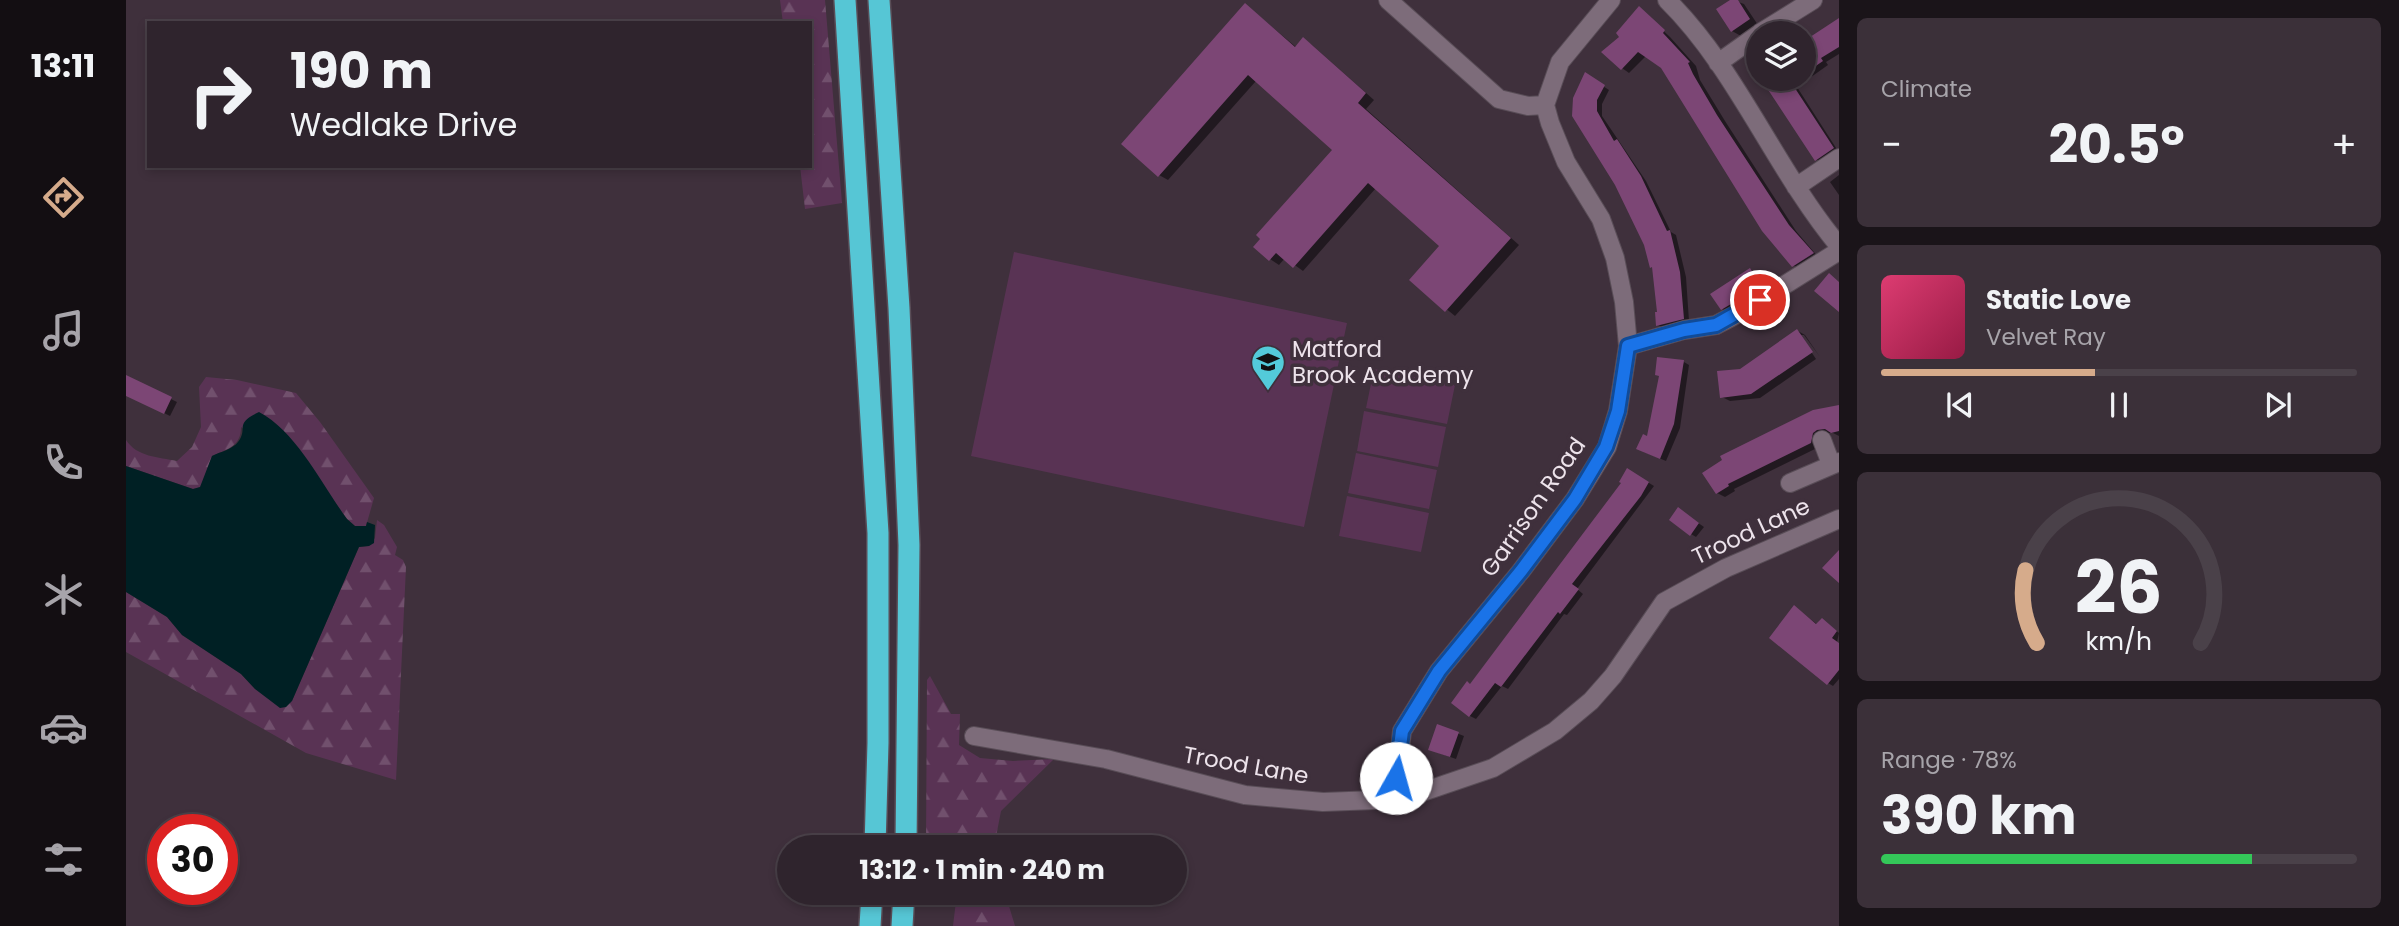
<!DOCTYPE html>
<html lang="en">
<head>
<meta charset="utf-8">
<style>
	:root { --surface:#2f242d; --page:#3b3039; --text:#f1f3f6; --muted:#a7a4aa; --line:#4a4149; --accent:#d6ab8b }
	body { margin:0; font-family:Poppins,sans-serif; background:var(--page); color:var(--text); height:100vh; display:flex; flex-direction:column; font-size:26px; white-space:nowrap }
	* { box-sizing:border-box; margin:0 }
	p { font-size:23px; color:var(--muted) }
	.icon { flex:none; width:38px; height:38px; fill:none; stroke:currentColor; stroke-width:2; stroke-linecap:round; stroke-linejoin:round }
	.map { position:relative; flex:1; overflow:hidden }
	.side { display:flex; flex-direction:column; gap:18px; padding:18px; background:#1a1419; width:560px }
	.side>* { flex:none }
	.banner { position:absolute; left:21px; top:21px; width:665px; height:147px; border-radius:0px; box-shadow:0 4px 10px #0003,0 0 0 2px var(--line); background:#2f242d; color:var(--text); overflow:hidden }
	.buttons { position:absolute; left:1620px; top:21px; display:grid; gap:14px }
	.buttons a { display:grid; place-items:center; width:70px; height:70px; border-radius:50%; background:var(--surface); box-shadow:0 4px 10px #0003,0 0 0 2px var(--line); font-size:35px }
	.speed { position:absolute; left:21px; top:814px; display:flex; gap:14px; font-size:35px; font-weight:700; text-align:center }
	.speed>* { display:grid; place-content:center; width:91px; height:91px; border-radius:50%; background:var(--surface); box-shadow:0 4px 10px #0003,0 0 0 2px var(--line); line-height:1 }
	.speed .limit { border:10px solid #d22; background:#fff; color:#111 }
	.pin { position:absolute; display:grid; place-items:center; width:60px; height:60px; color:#fff; margin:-30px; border:4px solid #fff; border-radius:50%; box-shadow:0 2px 7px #0007 }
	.me { position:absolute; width:77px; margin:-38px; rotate:7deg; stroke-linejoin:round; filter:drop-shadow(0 0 5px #0008) }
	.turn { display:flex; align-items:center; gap:24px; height:147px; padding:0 28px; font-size:32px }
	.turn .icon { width:91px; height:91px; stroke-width:2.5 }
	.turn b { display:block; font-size:49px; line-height:60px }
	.big { font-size:52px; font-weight:700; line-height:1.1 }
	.side .tile { flex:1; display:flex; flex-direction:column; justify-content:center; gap:10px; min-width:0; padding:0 24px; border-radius:10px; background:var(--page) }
	.side .dial { align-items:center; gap:0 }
	.dial svg { height:182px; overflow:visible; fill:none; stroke:var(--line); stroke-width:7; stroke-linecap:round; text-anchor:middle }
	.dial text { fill:var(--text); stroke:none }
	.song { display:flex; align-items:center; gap:21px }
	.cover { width:84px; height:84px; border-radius:10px; background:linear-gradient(135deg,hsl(340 70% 55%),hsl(340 70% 35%)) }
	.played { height:7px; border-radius:4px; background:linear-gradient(90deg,var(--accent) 45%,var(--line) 45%) }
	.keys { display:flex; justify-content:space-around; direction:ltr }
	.heat { display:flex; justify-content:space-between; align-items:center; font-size:38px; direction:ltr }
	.charge { height:10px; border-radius:5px; background:linear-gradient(90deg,#34c759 78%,var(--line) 0) }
	.trip { position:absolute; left:651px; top:835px; width:410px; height:70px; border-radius:35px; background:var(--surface); box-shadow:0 4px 10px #0003,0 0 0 2px var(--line); font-weight:700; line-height:70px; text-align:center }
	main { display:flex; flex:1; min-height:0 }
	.tabs { display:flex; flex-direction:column; width:126px; justify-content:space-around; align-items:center; background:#130e12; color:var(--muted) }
	.tabs .icon { width:49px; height:49px }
	.tabs .active { color:var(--accent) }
	.tabs b { font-size:32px; color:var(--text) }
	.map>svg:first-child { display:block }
	.grass { fill:#593354 }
	.forest { fill:url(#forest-firs) }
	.water { fill:#002024 }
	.shadow { fill:#0007 }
	.building { fill:#7c4675 }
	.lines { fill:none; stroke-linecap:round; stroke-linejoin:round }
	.minor-casing { stroke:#594d57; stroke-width:20 }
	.highway-casing { stroke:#594d57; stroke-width:24 }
	.minor { stroke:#7d6c7a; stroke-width:18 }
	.highway { stroke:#56c6d5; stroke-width:21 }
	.route-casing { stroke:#114b97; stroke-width:18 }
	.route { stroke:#1a73e8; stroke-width:12 }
	.labels { text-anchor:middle; stroke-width:7; stroke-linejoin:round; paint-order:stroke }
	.poi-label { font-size:23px; fill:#ede3eb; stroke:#3f303c; text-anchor:start }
	.street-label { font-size:23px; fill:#ede3eb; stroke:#3f303c }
</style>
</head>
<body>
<main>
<nav class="tabs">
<b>13:11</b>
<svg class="icon active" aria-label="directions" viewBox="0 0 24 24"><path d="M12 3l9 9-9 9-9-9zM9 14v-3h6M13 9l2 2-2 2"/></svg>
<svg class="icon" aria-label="music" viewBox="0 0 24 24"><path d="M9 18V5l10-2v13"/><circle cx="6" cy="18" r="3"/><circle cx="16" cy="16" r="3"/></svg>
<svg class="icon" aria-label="phone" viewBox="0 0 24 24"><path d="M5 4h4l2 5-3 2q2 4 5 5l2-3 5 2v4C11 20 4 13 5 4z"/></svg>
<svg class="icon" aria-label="climate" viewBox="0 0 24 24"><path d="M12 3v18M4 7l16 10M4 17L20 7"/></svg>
<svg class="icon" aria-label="car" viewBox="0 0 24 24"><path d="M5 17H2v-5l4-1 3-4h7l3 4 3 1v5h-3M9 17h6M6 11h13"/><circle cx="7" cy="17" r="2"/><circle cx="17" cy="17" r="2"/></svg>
<svg class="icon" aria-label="filters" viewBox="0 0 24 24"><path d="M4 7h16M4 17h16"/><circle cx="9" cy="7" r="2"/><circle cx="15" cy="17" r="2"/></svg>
</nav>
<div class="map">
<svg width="1713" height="926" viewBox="0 0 1713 926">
	<defs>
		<pattern id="forest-firs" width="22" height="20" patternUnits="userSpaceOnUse" patternTransform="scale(1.75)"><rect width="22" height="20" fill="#593354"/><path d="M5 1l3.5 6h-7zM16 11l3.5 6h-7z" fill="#71506d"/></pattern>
	</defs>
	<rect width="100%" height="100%" fill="#3f303c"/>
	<path class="grass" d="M888,252l333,71 -43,204 -333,-71z
		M1248,369l81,16 -8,39 -81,-16z
		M1238,411l82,16 -8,40 -81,-16z
		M1230,453l81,17 -8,39 -81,-16z
		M1221,496l82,17 -8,39 -82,-16z"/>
	<path class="forest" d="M654,0h45l17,203 -37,6 -5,-43h10v-143h-27z
		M80,377l31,3 59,13 24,29 54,76 -8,28h-11l-8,-7 -20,-28 -86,-64c0,19 -13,22 -29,29l-11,31 -8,2 -67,-23v-26c11,17 32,17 51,21l15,-14 9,-20 -2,-40z
		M251,520l7,5 13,22 -2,8 8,5 3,7 -10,213 -90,-27 -180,-101v-60l41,25 15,18 59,39 14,15 37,12 67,-154 10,-1 6,-8z
		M804,676l21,38h9l-1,31 21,13 33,3 41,-2 -53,52 -7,36h-68l1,-167z
		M831,893h48l10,33h-62z"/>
	<path class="water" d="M133,412c38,20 63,73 88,107l8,7h11l1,-4 8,3 -1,18 -5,3 -10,1 -67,154 -6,6 -6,1 -25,-19 -14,-15 -59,-39 -15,-18 -41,-25v-126l67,23 7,-2 12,-31c8,-4 21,-7 26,-14 11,-14 -5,-18 21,-30z"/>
	<path class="shadow" d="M1607,0l11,4 14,21 -17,11 -9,-5z
		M1120,5l50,42 7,-8 9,6 62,55 -8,9 153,136 -64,71 -44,-36 30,-34 -65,-58 -73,83 -18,-13 -6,7 -9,-6 64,-109 -78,-69 -88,99 -9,-5z
		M1518,13l26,24 26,29 4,14 25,41 71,110 23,27 -18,12 -8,-5 -131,-198 -16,-11 -17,17 -7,-5z
		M1713,20v34l-13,8 2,3 -31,22 41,64 -16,12 -6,-4 -53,-80h41v-24z
		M1633,53v20l-9,-14z
		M1460,75l23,15 -7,14v12l44,65 25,51 5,3 10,42 3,44 -25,7 -6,-3 1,-11 -5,-46 -9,-24 -28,-59z
		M1713,175v20l-9,-13z
		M1624,270l6,4 10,16 -38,22 -6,-3z
		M1672,331l7,4 15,22 -16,-22h-4l16,24 -56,39 -30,3 -8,-4 18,-27z
		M1558,362l5,3 -9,63 -14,33 -22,-9 4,-13z
		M4,379l47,23 -7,14 -44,-22v-7z
		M1713,407v29l-6,-3h-7l-7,14 -85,42 1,2 -10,6 -8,-4 -12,-20z
		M1502,470l26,16 -77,103 6,5 -16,21 -3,-1 -56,75 -6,-3 -26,33 -6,-3 -17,-13 18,-18 152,-203z
		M1558,513l20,14 -8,10 -5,-3z
		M1669,607l23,18 10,-1 11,9 -2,9 2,2v35l-6,7 -5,-3z
		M1312,726l26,10 -8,23 -20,-7z"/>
	<path class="building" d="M1604,0h8l12,19 -19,13 -15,-23z
		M1119,3l50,44 8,-10 63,56 -8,10 153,135 -66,74 -36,-32 30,-34 -71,-63 -75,85 -17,-15 -7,8 -16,-14 7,-8 -4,-4 76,-85 -84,-75 -90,102 -37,-33z
		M1513,6l26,24 -2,3 27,29 -2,1 5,11 24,41 72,110 25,28 -22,14 -30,-36 -101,-163 -23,-16 -17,18 -20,-18 18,-15 -3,-4z
		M1713,18v29l-18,11 2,3 -19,13v-33z
		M1459,72l20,13 -8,15v11l17,30 3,-2 24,37 26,55 3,-1 10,42 4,47 -28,7 -1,-14h2l-5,-45 -2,1 -6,-23 -29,-60 -43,-69 1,-18z
		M1635,79h28l45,69 -19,13z
		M1624,268l11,18 -40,24 -11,-16z
		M1703,273l10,9v30l-25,-21z
		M1671,329l16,23 -62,42 -31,4 -3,-27 23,-2z
		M1531,357l27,3 -10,64 -14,35 -24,-10 7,-15 4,2 12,-60 -4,-1z
		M0,375l46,22 -8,17 -38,-18z
		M1713,405v26l-8,2 -6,-4 -8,1 -4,3 -2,10 -83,41 1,2 -13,8 -14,-21 20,-13 -2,-4 93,-46z
		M1501,468l22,14 -8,14 -69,88 7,5 -19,25 -2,-2 -57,75 -6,-4 -26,34 -18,-14 16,-22 3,3 36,-48 115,-153 -2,-1z
		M1552,507l21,16 -9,13 -21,-16z
		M1713,550v33l-17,-15z
		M1668,605l22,19 6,-6 15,13 -5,7 7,5v27l-12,15 -58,-47z
		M1311,724l22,8 -9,25 -22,-7z"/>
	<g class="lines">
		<g class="minor-casing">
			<path id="minor" d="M1262,0l111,99 29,7 17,-1
				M1541,0c70,69 108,169 172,246
				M1634,33l53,-33
				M1592,63l41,-29
				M1670,187l43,-29
				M1502,346l56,-16 32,-5 27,-14 96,-60
				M1696,440l9,24
				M1664,483l49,-21
				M848,736l132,23 139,36 78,7 79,-3 91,-31 62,-37 36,-30 22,-25 51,-74 62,-34 113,-49
				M1276,799l-5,-21 5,-47 37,-60 82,-100 54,-72 32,-52 11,-36 10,-65 -4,-44 -9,-44 -14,-39 -35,-57 -16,-39 -5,-18 15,-43 51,-62"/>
		</g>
		<g class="highway-casing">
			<path id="highway" d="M719,0l33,533v210l-3,104
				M753,0l20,308 10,237 -3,302
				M744,926l2,-34
				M776,926l2,-34"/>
		</g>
		<use href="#minor" class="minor"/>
		<use href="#highway" class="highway"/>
	</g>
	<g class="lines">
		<g class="route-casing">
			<path id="route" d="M1270,778l6,-47 37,-60 82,-100 54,-72 31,-52 12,-36 10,-65 56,-16 32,-5 44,-25"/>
		</g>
		<use href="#route" class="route"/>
	</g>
	<defs>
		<g id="school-pin" transform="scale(1.75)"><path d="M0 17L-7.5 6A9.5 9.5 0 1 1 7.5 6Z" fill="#53cbda" stroke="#3f303c"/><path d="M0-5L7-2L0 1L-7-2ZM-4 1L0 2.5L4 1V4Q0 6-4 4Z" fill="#111"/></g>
	</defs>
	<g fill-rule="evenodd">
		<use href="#school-pin" x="1142" y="362"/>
	</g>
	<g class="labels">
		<g class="poi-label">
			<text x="1166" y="357">Matford<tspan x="1166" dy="26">Brook Academy</tspan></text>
		</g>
		<g class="street-label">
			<text transform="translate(1407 507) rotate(-55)" y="8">Garrison Road</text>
			<text transform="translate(1625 531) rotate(-25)" y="8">Trood Lane</text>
			<text transform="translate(1120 765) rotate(10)" y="8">Trood Lane</text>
		</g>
	</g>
</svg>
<div class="buttons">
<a><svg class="icon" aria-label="layers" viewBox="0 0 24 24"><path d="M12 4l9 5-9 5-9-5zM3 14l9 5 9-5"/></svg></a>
</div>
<div class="speed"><div class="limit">30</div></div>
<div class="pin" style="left:1634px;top:300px;background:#d93025"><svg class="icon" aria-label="arrive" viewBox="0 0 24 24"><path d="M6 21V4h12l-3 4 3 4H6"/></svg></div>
<svg class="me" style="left:1270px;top:778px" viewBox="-20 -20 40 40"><circle r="19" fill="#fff"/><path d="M0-13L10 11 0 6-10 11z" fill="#1a73e8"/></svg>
<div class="trip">13:12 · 1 min · 240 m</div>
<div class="banner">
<div class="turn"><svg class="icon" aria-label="right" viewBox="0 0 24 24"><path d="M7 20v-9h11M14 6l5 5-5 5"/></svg><div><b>190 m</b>Wedlake Drive</div></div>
</div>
</div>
<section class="side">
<div class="tile"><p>Climate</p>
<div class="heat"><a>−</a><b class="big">20.5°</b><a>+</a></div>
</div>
<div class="tile">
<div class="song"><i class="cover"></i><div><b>Static Love</b><p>Velvet Ray</p></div></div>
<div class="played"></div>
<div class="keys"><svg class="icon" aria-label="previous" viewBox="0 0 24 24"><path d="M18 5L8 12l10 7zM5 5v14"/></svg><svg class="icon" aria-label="pause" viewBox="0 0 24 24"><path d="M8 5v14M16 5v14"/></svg><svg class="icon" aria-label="next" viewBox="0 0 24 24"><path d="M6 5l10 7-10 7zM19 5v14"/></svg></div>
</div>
<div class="tile dial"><svg viewBox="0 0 100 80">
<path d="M14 69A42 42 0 1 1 86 69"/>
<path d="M14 69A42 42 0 0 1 9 37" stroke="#d6ab8b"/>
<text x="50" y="56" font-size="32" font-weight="700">26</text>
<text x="50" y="72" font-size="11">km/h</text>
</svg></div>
<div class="tile"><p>Range · 78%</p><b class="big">390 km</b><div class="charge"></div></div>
</section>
</main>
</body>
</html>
